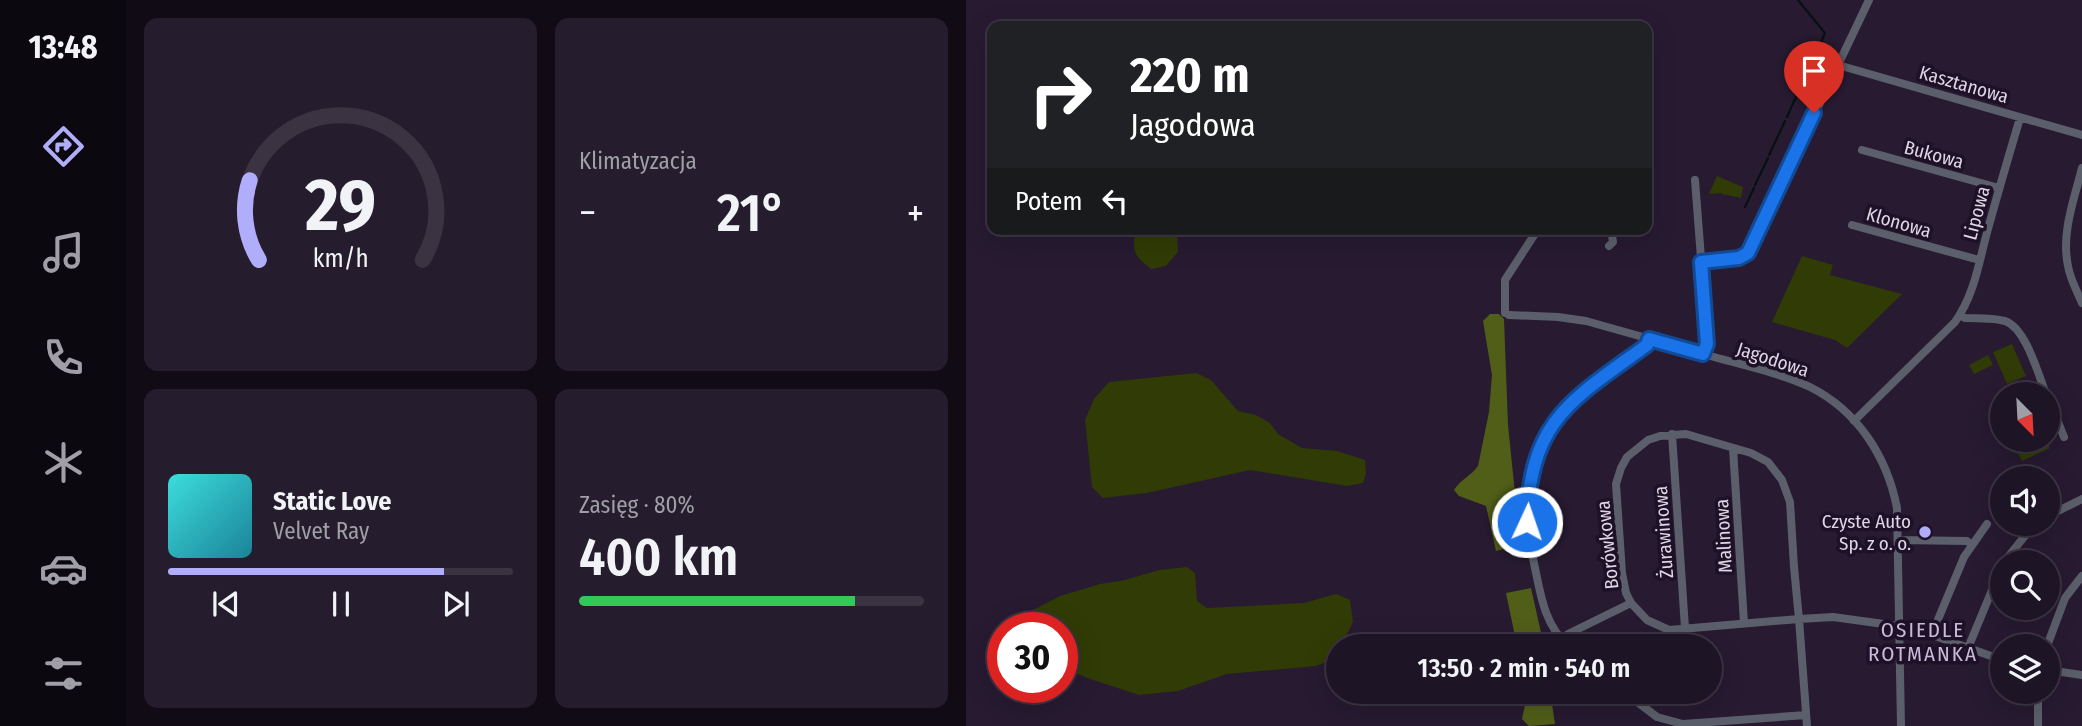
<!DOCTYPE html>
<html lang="pl">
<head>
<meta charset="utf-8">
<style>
	:root { --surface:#1d1425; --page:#251d2d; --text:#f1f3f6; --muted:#a09ea7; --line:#3b3342; --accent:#b0aefa }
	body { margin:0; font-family:"Fira Sans Condensed",sans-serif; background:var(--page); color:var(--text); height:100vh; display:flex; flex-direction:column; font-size:26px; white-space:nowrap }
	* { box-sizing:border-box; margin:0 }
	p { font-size:23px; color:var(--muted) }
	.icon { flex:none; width:38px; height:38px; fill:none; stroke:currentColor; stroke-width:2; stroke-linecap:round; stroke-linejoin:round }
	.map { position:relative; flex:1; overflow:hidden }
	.details { display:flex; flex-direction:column; gap:18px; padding:18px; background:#100b14; width:840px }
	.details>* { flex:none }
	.hud { position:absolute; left:21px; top:21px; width:665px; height:214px; border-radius:14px; box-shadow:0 7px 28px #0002,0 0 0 2px var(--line); background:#202124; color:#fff; overflow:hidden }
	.needle { width:46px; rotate:156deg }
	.tools { position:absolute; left:1024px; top:382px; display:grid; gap:14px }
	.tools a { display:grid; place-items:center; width:70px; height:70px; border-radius:50%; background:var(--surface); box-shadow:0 7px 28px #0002,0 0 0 2px var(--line); font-size:35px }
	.speed { position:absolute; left:21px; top:612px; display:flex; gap:14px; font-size:35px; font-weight:700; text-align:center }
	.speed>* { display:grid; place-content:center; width:91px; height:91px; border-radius:50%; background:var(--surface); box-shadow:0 7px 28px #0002,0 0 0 2px var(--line); line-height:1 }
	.speed .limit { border:10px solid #d22; background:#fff; color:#111 }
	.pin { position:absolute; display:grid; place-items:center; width:60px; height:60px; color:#fff; margin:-72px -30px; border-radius:50% 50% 50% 0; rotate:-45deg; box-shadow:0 0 7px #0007 }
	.pin .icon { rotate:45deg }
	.me { position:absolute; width:77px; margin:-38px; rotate:3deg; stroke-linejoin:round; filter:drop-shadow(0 0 5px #0008) }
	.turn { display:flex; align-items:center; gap:24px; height:147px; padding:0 28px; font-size:32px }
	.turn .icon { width:91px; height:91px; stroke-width:2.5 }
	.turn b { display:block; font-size:49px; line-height:60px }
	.then { display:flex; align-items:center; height:66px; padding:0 28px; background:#0003; gap:14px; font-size:26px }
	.big { font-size:52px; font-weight:600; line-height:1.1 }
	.details .card { flex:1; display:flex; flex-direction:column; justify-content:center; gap:10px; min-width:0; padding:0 24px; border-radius:14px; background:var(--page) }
	.details .dial { align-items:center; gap:0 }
	.dial svg { height:182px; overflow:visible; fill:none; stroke:var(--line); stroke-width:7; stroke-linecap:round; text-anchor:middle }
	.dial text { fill:var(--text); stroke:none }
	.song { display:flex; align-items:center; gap:21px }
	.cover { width:84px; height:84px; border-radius:10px; background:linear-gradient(135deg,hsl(180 70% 55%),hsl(190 70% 35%)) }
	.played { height:7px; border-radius:4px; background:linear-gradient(90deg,var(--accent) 80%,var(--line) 80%) }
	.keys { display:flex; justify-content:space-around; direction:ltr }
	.heat { display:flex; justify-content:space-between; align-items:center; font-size:38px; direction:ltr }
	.charge { height:10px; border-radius:5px; background:linear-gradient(90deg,#34c759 80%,var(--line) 0) }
	.details .tiles { flex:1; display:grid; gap:18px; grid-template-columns:repeat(2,1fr) }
	.trip { position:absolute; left:360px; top:634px; width:396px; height:70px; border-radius:35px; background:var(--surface); box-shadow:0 7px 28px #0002,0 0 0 2px var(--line); font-weight:600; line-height:70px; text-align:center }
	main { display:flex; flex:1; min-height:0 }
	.menu { display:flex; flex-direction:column; width:126px; justify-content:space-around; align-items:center; background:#0c080f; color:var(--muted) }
	.menu .icon { width:49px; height:49px }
	.menu .current { color:var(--accent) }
	.menu b { font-size:32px; color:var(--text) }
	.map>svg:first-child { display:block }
	.green { fill:#303b05 }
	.forest { fill:#505e18 }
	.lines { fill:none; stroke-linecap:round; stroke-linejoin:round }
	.stream { stroke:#041012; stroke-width:2 }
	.minor { stroke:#5b5f6b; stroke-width:8 }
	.route-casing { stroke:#114b97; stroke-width:18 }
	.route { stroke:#1a73e8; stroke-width:12 }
	.poi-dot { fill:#b0aefa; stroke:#1e1127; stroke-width:2.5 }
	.labels { text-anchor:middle; stroke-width:7; stroke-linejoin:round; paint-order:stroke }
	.street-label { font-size:19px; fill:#dfd6e5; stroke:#1e1127 }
	.poi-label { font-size:19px; fill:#dfd6e5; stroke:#1e1127; text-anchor:end }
	.neighbourhood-label { font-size:21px; letter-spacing:2px; fill:#cab9d7; stroke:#1e1127 }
</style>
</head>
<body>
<main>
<nav class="menu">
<b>13:48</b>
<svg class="icon current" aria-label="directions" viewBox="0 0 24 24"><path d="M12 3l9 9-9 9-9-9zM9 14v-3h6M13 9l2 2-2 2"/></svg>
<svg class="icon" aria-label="music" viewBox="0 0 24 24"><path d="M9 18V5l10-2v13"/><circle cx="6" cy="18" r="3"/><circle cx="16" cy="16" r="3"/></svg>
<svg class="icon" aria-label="phone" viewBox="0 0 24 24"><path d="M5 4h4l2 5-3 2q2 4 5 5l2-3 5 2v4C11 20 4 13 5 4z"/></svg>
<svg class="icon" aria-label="climate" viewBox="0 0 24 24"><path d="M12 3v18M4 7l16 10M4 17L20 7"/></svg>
<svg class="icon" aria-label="car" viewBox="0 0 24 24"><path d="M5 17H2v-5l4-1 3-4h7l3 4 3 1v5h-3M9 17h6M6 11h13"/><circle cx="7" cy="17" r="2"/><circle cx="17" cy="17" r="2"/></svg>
<svg class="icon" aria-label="filters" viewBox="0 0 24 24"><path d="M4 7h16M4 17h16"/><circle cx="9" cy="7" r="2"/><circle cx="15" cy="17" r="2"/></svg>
</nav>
<section class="details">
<div class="tiles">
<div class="card dial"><svg viewBox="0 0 100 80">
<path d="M14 69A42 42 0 1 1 86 69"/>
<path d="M14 69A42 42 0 0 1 10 34" stroke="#b0aefa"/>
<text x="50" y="56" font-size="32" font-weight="700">29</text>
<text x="50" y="72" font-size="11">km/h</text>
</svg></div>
<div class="card"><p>Klimatyzacja</p>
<div class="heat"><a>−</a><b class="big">21°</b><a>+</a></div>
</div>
<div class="card">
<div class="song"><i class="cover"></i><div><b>Static Love</b><p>Velvet Ray</p></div></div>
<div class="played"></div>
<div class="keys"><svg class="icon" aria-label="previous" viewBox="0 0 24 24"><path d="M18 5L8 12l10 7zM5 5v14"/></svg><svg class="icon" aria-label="pause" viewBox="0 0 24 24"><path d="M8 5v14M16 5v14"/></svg><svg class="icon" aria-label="next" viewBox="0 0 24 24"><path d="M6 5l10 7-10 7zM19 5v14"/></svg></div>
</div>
<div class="card"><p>Zasięg · 80%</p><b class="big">400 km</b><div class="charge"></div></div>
</div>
</section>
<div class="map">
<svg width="1116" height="726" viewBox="0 0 1116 726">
	<rect width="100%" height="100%" fill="#271a31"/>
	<path class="green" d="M751,176l26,11 -2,11 -19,-4v-1l-13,1z
		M170,229h39l2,4 1,19 -12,14 -15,3c-18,-14 -19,-18 -15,-40z
		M836,256l31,9 -3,10 72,19 -55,54 -12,-8 -63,-18z
		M1046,344l14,32 -19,8 -14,-32z
		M1022,355l5,10 -19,9 -5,-9z
		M230,373l15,7 27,31 18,4 14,8 8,11 24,14 35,3 28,9 1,13 -3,10 -16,3 -97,-16 -103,23 -44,5 -11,-11 -7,-67 9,-21 15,-17z
		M1045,439h35l4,9 -28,13z
		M221,567l8,6 2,28 10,7 97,-5 32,-9 14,6 3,22 -12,24h-2l-6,14 -17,6 -89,8 -49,17 -39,4 -49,-16 -28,-11v-40h-43l2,-12 39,-20 40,-12 25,-4 34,-10z"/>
	<path class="forest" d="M524,314h9l5,5 4,106 11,107 -11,4v12l-12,3 -10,-45 -27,-10 -5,-6c7,-11 17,-14 24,-24l11,-54 3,-37 -9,-54z
		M565,588l13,58h-27l-11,-53z
		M557,691h27l5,33 -26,2 -7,-7 3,-14z"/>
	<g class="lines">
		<path class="stream" d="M832,0l27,33 -23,52
			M821,117l13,-29
			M803,155l16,-34
			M789,185l13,-27
			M779,207l9,-19"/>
		<path class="minor" d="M872,65l244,70
			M896,150l137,38
			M1116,168c-8,32 -21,65 -14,98 2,13 9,25 14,37
			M729,180l10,130 2,34 -4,10
			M886,225l127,35
			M643,246l4,-4 -2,-13
			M735,262l38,-4 11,-8 119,-250
			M539,313v-33l33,-51
			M543,315l49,2 28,4c42,12 85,24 128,36 32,9 66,16 96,30 48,24 77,70 87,121l4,218
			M994,315l5,3c12,0 28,0 40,3 21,7 33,53 41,73
			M1082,397l16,40
			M888,421l101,-99c20,-28 24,-61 33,-93 10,-37 21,-74 32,-111
			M706,434l13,194
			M767,448l11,175
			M1082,516l34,-17
			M932,540l69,1 5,4
			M1038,562l20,-25 14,-14
			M966,634l32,-77 23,-33
			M595,640l7,-6 63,-31
			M602,646c-23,-21 -27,-49 -33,-78 -15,-66 -10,-124 43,-172 21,-19 46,-34 69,-51l2,-6
			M1081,646l18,-48 17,-22
			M1002,648l34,-82
			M1082,670l34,5
			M657,691l34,26 26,7 123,-9
			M1072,691v35
			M841,726l-8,-107 -5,-52 -4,-65 -8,-22 -14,-18 -17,-9 -65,-19 -26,2 -12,4 -21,17 -6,11 -5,16 6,89 4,20 5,10 16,17 22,10 130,-11 34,-2 80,11 89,32"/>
	</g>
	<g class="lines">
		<g class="route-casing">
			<path id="route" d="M561,522c3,-103 45,-122 120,-177l2,-6 54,15 4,-10 -6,-82 38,-4 9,-5 66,-140"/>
		</g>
		<use href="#route" class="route"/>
	</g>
	<circle class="poi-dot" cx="959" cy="532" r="7"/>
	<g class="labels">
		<g class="street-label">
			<text transform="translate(998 84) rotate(16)" y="7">Kasztanowa</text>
			<text transform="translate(968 154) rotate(15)" y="7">Bukowa</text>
			<text transform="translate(1010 213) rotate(-75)" y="7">Lipowa</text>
			<text transform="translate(933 222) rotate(16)" y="7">Klonowa</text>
			<text transform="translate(807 359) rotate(18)" y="7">Jagodowa</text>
			<text transform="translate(697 532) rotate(-94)" y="7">Żurawinowa</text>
			<text transform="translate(757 536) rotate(-93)" y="7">Malinowa</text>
			<text transform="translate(641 545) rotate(-96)" y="7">Borówkowa</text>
		</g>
		<g class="poi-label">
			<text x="945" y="528">Czyste Auto<tspan x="945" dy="22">Sp. z o. o.</tspan></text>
		</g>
		<g class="neighbourhood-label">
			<text x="957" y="637">OSIEDLE<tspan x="957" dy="24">ROTMANKA</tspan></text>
		</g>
	</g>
</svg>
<div class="tools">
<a><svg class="needle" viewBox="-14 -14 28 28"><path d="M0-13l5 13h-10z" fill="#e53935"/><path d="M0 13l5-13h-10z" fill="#a09ea7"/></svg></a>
<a><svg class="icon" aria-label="sound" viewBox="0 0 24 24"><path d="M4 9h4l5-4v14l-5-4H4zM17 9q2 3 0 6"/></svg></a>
<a><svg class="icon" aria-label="search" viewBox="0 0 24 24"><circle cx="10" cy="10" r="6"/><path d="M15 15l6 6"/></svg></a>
<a><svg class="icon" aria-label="layers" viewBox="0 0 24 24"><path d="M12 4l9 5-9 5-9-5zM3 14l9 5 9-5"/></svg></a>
</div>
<div class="speed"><div class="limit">30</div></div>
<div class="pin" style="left:848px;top:113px;background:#d93025"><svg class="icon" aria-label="arrive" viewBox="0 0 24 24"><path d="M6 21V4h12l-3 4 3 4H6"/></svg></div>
<svg class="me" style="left:561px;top:522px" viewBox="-20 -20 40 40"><circle r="17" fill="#1a73e8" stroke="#fff" stroke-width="3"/><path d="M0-11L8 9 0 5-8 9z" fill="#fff"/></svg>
<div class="trip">13:50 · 2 min · 540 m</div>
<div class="hud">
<div class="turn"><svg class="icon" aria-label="right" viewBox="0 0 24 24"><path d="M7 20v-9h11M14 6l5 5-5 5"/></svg><div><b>220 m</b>Jagodowa</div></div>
<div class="then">Potem<svg class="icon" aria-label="left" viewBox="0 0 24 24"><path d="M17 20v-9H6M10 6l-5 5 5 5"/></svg></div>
</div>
</div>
</main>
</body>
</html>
